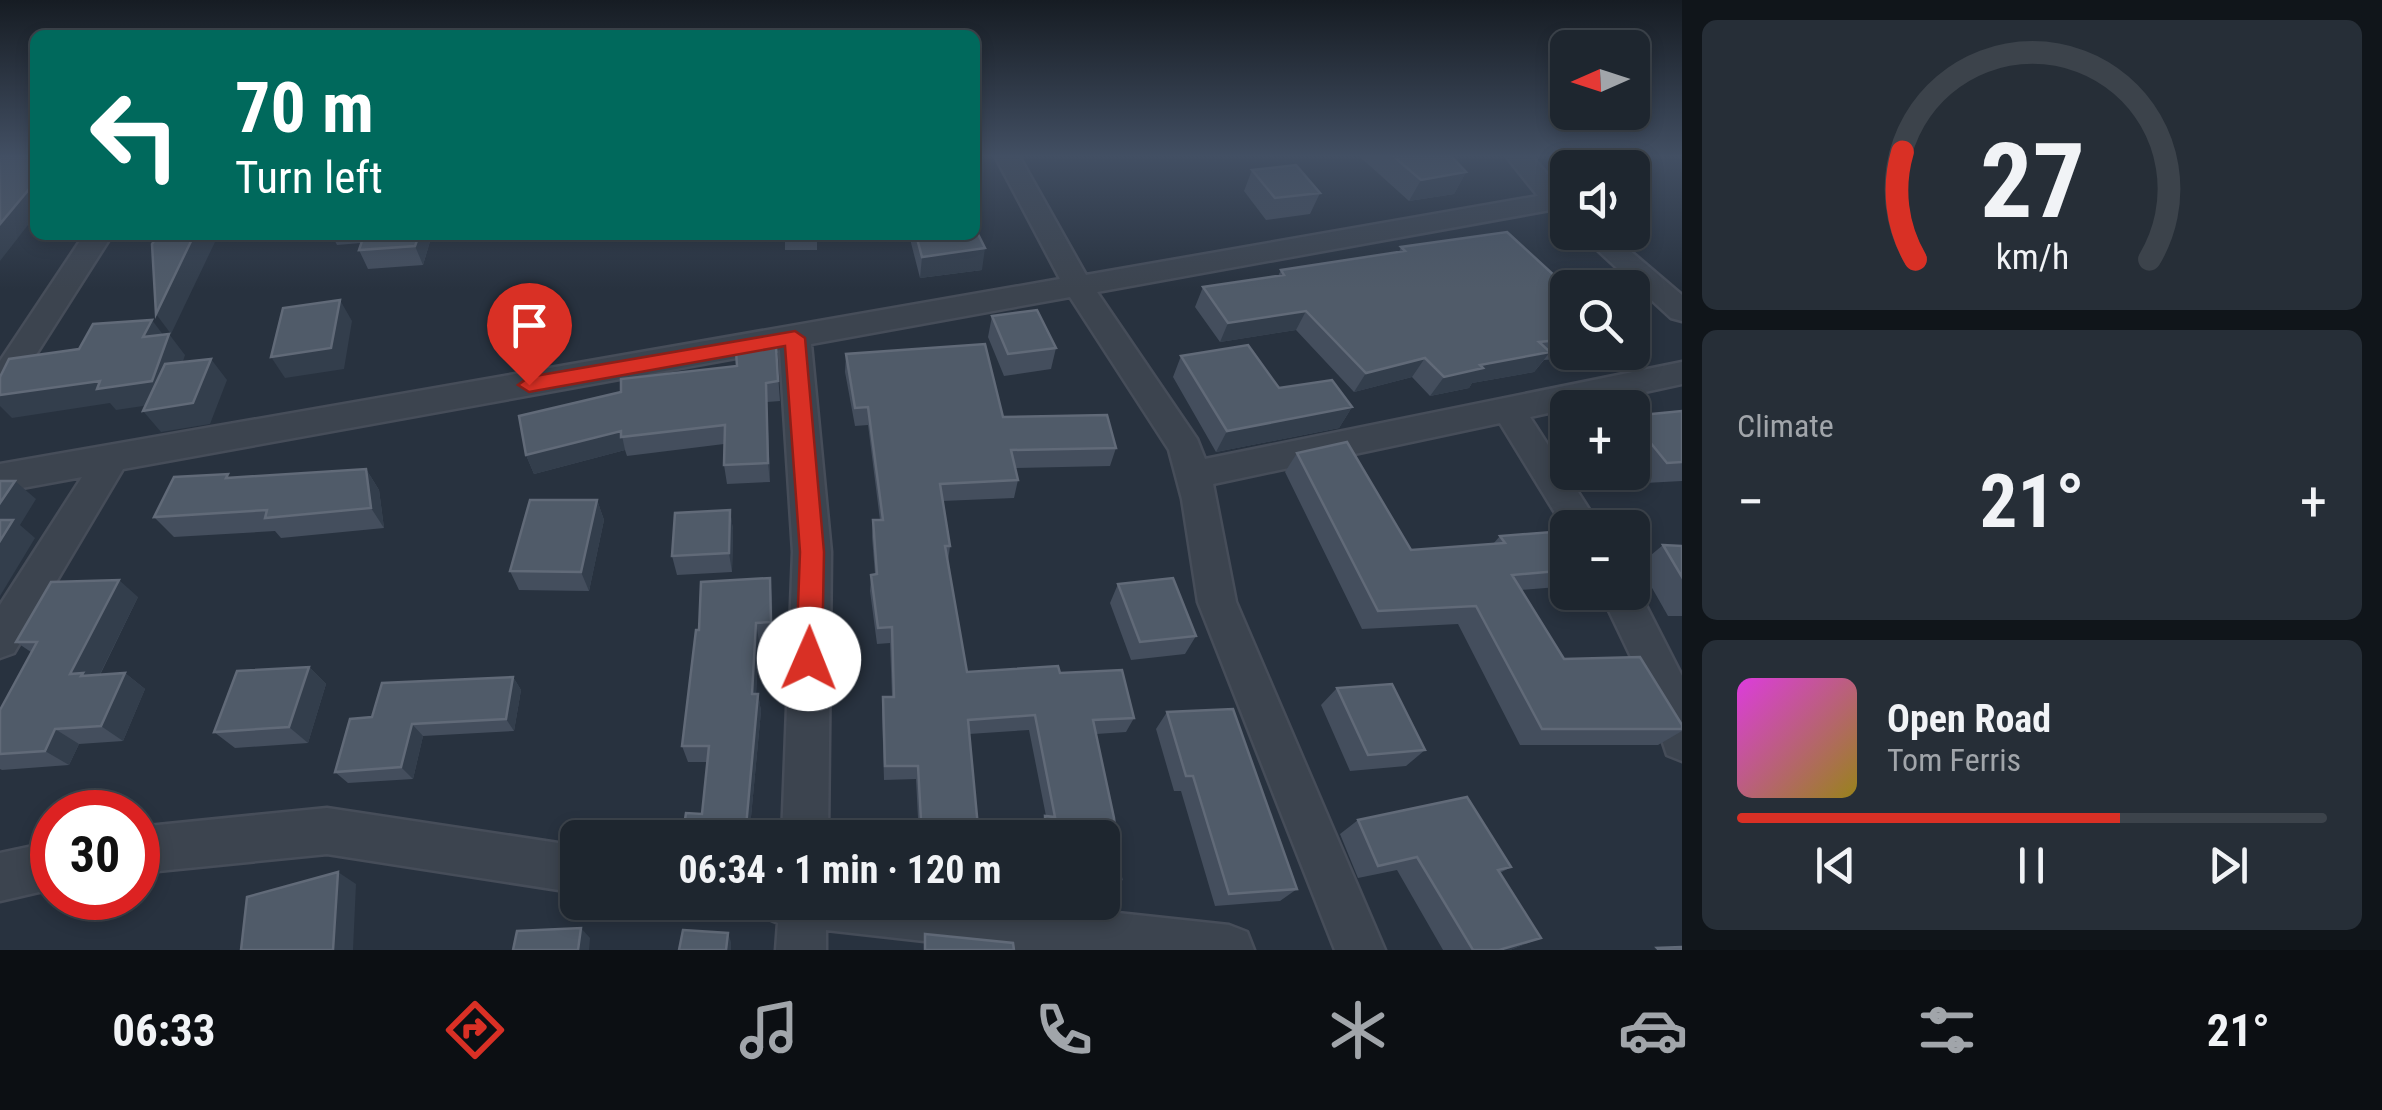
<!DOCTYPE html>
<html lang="en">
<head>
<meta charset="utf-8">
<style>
	:root { --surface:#1e262f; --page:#262e37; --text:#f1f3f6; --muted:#a1a5aa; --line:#3c434b; --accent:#d93025 }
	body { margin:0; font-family:"Roboto Condensed",sans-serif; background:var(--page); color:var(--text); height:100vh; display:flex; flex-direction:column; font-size:38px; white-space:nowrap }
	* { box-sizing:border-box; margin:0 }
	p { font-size:32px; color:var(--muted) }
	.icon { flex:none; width:55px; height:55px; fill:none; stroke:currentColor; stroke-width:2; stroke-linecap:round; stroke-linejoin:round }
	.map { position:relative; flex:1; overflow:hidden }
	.panel { display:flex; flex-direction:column; gap:20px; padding:20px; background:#10151a; width:700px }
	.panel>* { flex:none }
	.banner { position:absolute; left:30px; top:30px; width:950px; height:210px; border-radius:15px; box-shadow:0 5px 15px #0003,0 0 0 2px var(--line); background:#00695c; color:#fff; overflow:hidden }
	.needle { width:65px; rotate:267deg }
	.controls { position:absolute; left:1550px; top:30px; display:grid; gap:20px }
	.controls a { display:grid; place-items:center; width:100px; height:100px; border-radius:15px; background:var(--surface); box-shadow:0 5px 15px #0003,0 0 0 2px var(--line); font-size:50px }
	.speed { position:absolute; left:30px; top:790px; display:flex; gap:20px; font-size:50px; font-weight:700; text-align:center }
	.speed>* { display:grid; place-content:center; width:130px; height:130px; border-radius:50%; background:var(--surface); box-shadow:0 5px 15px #0003,0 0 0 2px var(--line); line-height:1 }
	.speed .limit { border:15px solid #d22; background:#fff; color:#111 }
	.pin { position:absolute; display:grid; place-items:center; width:85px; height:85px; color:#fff; margin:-102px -42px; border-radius:50% 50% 50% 0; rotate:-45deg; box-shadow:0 0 10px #0007 }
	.pin .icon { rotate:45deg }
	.me { position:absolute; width:110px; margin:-55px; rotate:1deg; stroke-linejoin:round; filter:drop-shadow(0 0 8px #0008) }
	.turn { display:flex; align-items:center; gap:35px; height:210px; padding:0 40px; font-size:45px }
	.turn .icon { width:130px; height:130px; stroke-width:2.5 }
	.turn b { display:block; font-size:70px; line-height:85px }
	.big { font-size:75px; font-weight:700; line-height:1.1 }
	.panel .widget { flex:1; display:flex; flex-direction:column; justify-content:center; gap:15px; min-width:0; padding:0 35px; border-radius:15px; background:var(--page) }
	.panel .dial { align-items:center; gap:0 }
	.dial svg { height:260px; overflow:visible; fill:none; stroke:var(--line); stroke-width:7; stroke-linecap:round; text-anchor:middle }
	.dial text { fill:var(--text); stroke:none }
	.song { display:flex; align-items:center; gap:30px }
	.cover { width:120px; height:120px; border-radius:15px; background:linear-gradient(135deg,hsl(300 70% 55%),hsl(50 70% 35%)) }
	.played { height:10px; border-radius:5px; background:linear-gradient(90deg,var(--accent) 65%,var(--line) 65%) }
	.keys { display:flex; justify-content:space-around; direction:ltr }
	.heat { display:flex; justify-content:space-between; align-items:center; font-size:55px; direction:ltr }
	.trip { position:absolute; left:560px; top:820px; width:560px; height:100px; border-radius:15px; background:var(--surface); box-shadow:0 5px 15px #0003,0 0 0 2px var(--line); font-weight:700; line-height:100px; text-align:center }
	.menu { display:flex; height:160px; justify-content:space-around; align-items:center; background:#0c0f13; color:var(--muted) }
	.menu .icon { width:70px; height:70px }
	.menu .selected { color:var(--accent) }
	.menu b { font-size:45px; color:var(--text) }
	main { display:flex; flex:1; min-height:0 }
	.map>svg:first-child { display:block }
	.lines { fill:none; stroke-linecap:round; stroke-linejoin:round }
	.street-casing { stroke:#464d59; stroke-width:5 }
	.street { fill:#3c444f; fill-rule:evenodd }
	.wall { fill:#444e5d }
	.shaded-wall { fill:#333e4c }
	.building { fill:#505b69; stroke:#616a78; stroke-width:2.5 }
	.route { fill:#d93025; stroke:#8d1f18; stroke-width:2.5 }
</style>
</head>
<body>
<main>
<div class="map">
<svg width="1682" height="950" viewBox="0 0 1682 950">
	<rect width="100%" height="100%" fill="#28323f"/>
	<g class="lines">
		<g class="street-casing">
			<path id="street" d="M995,156h24l67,119 452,-79 -32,-40h25l37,41 -2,23 -10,-2 -6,-8 -453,82 100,147 8,20 477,-97v22l-152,33 71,111h-33v6l-68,-111 -287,61 23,118 149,348h-50l-137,-348 -16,-103 -13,-49 -99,-153 -259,47 20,208 -3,286h-46l11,-286 -13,-202 -657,119 -109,184 -14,5v-53l82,-128 -82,15v-28l1060,-185z
				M1578,232h30l74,63v26l-11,-3z
				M84,235h28l-101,159 -11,4v-37z
				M1633,580l49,96v85l-15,-6 -24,-73 -43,-90h32z
				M327,808l251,38v47l-251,-39 -189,19v-46z
				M52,842v47l-52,12v-48z
				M762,902h254l213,23 18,7 7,18h-250l-178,-20v20h-50l2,-27 -9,-4z"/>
		</g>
		<use href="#street" class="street"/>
	</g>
	<path class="wall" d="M1359,156h92l15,16 -12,22 -45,7z
		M1252,170l68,23 -10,21 -44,6 -22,-29z
		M332,235h104v3h-5l-8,27 -55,4 -9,-19 2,-7 -24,2z
		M785,235h32v15h-32z
		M909,235h66l7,35 -62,8z
		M1401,247l167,41v64h35l-2,3 -57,5 -10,12 -62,11 -3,5 -39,8 -18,-19 -58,15 -58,-62 -76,12 -25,-35 8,-20 75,-11 3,-6 118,-18z
		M992,316l64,32 -5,21 -47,7 -16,-39z
		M776,347l4,54 -13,1 3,80 -43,2 -3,-19v-21l-97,12 -2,-6 -91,24 -8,-19 211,-89z
		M846,354l157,63 113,31 -6,18 -95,2 3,12 -4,18 -72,3 8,45 -2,15 19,111 93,1 74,45 -8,14 -30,2 25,145 -9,11 -10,-1v-51h-63l-1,-9 8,-13 -17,-86 -60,4 10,104h-60l-3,-59 -32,1 -2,-68 1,-15h9l-2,-54 -13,1 -7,-53 1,-16 4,-1 -3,-37 1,-17h7l-12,-95 -13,1 -10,-54z
		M1181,356l98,32 73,19 -13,21 -123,24 -43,-75z
		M1682,411v70l-37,2 -13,-15v-48z
		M1297,453l114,97 82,-6 7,-8 68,17v26l-10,8 -37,3 43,69 118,66v6l-24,14h-138l-62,-121 -96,5 -77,-157z
		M366,469l13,21 5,38 -103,10 -6,-7 -101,6 -20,-20 77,-39z
		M597,500l7,20 -15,71 -70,-1 -9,-19z
		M730,510l3,20 -1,42 -55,3 -5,-19z
		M1663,545l19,1v70h-14l-29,-51z
		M770,578l3,63h-14l-3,53h2l3,17 -12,127h-67l20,-24 5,-52h-19l-6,-16z
		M1118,584l78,52 -11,18 -54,6 -21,-57z
		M138,597l-38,78 25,-2 20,16 -22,52 -44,3 -10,21 -67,5 -2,-1v-59l31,-58 -15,-10z
		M309,667l17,17 -18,59 -73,5 -21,-16z
		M513,677l8,13 -7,41 -91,5 -10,43 -65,4 -13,-11 37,-55z
		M1337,688l88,62 -19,16 -56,5 -29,-66z
		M1167,712l130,177 -17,12 -65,5 -34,-115h-7l-18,-62z
		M1358,820l153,47 -11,6 41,65 -31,12h-67l-46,-80 -39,8 -18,-44z"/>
	<path class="shaded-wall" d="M1466,172l-12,22 -45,7 12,-21z
		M35,182v34l-35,45v-37z
		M194,235h18l4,5 -45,94 -15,-20z
		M419,235h11l1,3 -8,27 -8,-19z
		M985,248l-3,22 -62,8 2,-21z
		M340,300l12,21 -8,48 -59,9 -14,-21z
		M1306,311l-10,19 -76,12 8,-19z
		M152,320l15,20 2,-6 16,21 -15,47 -54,8 -6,-7 -98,15 -12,-12v-11l100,-14 43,-44z
		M1550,352l-16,20 -62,11 -3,5 -39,8 14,-19 36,-12z
		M1425,358l-13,19 -58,15 12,-19z
		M211,359l16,21 -17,44 -49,8 -18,-21z
		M766,383l1,19 3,80 -2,-19z
		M1352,407l-13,21 -123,24 11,-21z
		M621,431l4,19 -91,24 -8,-19z
		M366,469l13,21 5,38 -13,-20z
		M15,481l21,18 -16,26 15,13 -35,58v-93z
		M597,500l7,20 -15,71 -8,-19z
		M730,510l3,20 -1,42 -3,-19z
		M770,578l2,19 1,44 -2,-19z
		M119,580l19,17 -42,85 -26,-8z
		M756,623l3,18 -4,70 -3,-17z
		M309,667l17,17 -18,59 -19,-16z
		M125,673l20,16 -22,52 -22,-15z
		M513,677l8,13 -7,41 -8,-12z
		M758,694l3,17 -12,127h-4z
		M412,724l11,12 -10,43 -12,-12z
		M55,729l24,15 -10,21 -24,-14z
		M338,872l18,12 -3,66h-20z
		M581,928l9,10 -1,12h-11z
		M728,933l3,9v8h-5z
		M1541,938l-31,12h-11z"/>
	<path class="building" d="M0,156h35v26l-35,42z
		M1393,156h58l15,16 -45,8z
		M1296,165l24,28 -45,5 -23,-28z
		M975,228l10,20 -63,9 -6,-22h59z
		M1507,232l61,56v51l-29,3 11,10 -70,13 3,3 -39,9 -19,-19 -59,15 -60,-62 -78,12 -25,-36 81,-12 -3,-5 124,-19 -4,-4z
		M158,235h36l-38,79 -4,-70z
		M364,235h55l-4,11 -56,4z
		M785,235h32v4h-33z
		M340,300l-9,48 -60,9 12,-49z
		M1037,310l19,38 -48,6 -16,-38z
		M152,320l-9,17 26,-3 -17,47 -55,8 3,-8 -100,14v-18l9,-18 70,-10 14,-25z
		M985,344l18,73 104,-2 9,33 -105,2 7,30 -78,4 10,62h-5l22,126 91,-6 2,7 62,-3 12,48 -41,2 21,98 7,61 -19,-1v-40h-56l-1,-22 10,1 -20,-102 -67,5 11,118h-57l-4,-72h-33l-2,-69h11l-2,-70 -14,1 -7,-53 6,-1 -4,-54h10l-15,-113 -13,1 -9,-54z
		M1248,345l31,43 53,-8 20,27 -125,24 -46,-75z
		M776,347l2,34 -12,2 2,80 -44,2 1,-40 -104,12v-6l-95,24 -7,-39 102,-24v-13l116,-13 -1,-15z
		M211,359l-18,44 -50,8 22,-47z
		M1682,411v51l-15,1 -35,-43v-4z
		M1347,442l64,108 94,-7 -5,-7 52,-4 16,21v17l-56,5 52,84 76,-2 42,68v4h-140l-66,-123 -98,5 -81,-158z
		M366,469l5,39 -106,10 2,-8 -113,7 20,-40 54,-3 -2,4z
		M0,481h15l-15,22z
		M530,500h67l-16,72 -71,-1z
		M730,510l-1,43 -57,3 3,-43z
		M0,520h13l-13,21z
		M1663,545l19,1v31z
		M770,578l1,44 -15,1 -4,71h6l-13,144h-63l4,-25 16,1 7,-68h-27l14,-116h3l2,-48z
		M1173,578l23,58 -56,6 -22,-58z
		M119,580l-49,94 13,-1 -2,3 44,-3 -24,53 -46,3 -10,22 -45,3v-44l37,-68h-21l35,-60z
		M309,667l-20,60 -75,5 23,-61z
		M513,677l-7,42 -94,5 -11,43 -66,5 15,-53 22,-2 10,-34z
		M1392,684l33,66 -57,5 -31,-67z
		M1233,709l64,180 -68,5 -36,-118h-7l-19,-64z
		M1467,797l44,70 -13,3 43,68 -42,12h-26l-56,-93 -39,9 -20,-46z
		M338,872l-5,78h-92l6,-53z
		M581,928l-3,22h-65l4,-19z
		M683,930l45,3 -2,17h-47z
		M925,934l88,9 1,7h-89z
		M1682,947v3h-23l-2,-2z"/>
	<linearGradient id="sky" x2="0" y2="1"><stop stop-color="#161c23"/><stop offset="0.54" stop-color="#424f63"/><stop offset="1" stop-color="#424f63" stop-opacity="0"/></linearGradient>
	<rect width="1682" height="289" fill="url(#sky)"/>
	<path class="route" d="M795,331l10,7 19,214 -2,107 -3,9 -10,3 -9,-3 -4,-9 4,-107 -15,-206 -256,46 -11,-7 11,-8z"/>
</svg>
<div class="controls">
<a><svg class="needle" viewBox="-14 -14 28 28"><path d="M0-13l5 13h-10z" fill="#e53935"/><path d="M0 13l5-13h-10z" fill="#a1a5aa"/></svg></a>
<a><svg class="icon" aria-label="sound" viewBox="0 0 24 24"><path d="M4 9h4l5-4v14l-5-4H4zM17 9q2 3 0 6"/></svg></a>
<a><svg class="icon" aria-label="search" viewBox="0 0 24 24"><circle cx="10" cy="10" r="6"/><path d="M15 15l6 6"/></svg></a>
<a>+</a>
<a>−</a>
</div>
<div class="speed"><div class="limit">30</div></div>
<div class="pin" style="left:529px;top:385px;background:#d93025"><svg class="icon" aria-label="arrive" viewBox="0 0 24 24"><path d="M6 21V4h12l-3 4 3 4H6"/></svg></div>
<svg class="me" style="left:809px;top:659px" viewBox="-20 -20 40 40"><circle r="19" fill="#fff"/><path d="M0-13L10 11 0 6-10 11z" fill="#d93025"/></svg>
<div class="trip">06:34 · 1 min · 120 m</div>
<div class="banner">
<div class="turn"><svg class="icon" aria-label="left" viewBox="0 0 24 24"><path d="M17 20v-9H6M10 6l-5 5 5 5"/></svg><div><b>70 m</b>Turn left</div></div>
</div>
</div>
<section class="panel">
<div class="widget dial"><svg viewBox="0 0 100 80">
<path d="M14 69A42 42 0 1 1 86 69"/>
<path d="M14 69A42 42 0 0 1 10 36" stroke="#d93025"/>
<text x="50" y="56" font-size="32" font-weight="700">27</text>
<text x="50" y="72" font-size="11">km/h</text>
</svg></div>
<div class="widget"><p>Climate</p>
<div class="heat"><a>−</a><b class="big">21°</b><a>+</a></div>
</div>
<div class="widget">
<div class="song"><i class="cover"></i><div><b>Open Road</b><p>Tom Ferris</p></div></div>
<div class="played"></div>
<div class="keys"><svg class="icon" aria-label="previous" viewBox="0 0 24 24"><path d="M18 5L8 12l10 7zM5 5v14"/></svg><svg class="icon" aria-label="pause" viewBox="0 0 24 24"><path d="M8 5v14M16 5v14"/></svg><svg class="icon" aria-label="next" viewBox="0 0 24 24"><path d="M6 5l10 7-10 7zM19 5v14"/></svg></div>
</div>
</section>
</main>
<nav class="menu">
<b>06:33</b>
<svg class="icon selected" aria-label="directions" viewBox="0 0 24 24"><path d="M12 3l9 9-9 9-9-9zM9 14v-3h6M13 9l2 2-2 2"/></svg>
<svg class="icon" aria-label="music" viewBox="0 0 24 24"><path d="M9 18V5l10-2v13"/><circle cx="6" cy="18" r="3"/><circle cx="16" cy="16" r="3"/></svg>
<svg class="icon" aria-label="phone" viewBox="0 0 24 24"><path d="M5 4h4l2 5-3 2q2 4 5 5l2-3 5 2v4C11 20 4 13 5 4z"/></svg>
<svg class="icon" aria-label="climate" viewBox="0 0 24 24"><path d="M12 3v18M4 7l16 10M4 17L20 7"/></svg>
<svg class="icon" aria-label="car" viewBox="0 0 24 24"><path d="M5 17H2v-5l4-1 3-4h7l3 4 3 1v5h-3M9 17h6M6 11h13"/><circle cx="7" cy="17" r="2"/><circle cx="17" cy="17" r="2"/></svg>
<svg class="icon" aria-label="filters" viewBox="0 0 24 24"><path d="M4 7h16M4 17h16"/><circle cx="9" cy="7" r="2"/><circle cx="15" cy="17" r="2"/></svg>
<b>21°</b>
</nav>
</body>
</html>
